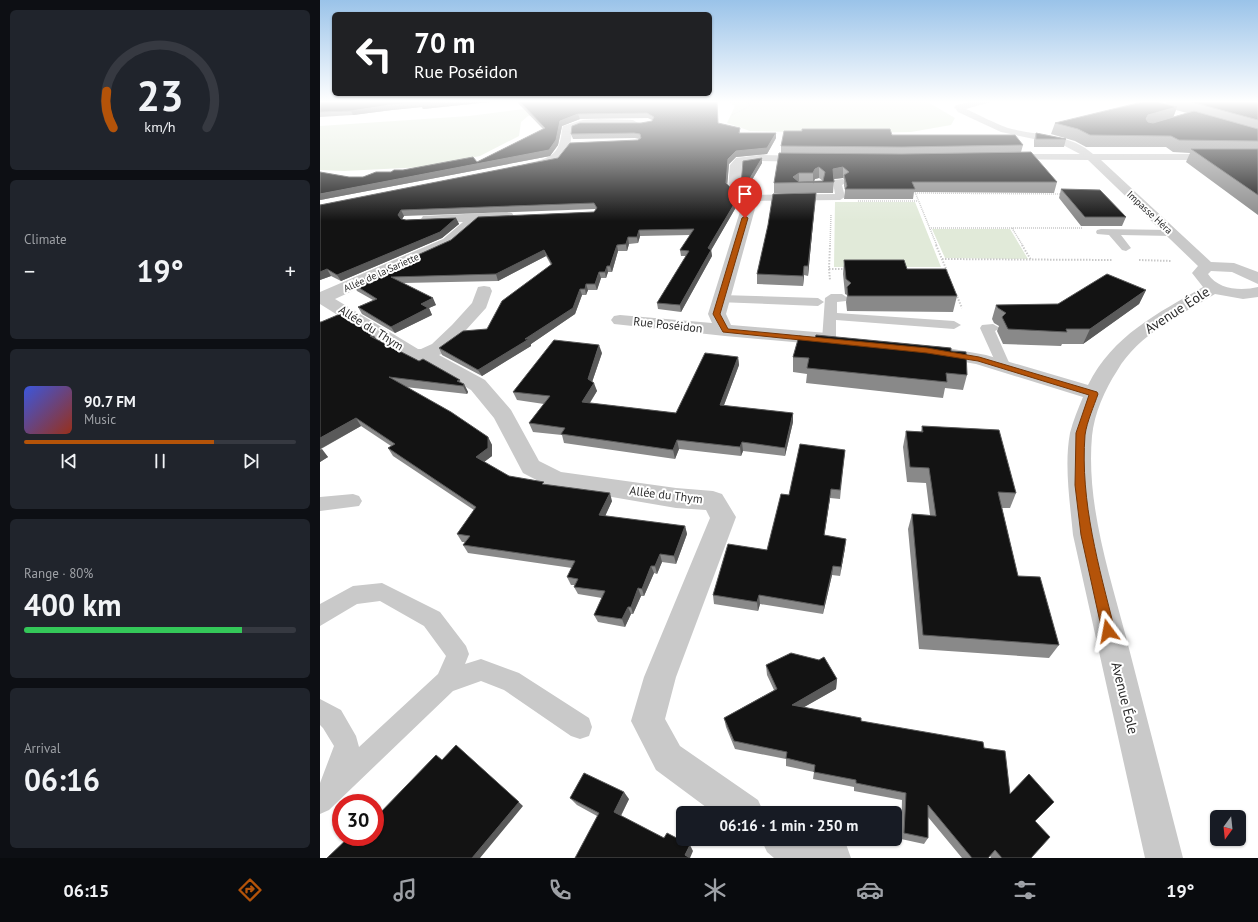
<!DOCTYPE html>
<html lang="en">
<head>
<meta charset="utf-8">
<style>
	:root { --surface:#171b24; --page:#20242c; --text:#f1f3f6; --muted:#9ea1a6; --line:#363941; --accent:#b45309 }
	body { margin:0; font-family:"PT Sans",sans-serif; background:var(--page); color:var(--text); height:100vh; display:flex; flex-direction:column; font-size:15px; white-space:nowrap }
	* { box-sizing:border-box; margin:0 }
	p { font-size:13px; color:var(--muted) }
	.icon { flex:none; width:22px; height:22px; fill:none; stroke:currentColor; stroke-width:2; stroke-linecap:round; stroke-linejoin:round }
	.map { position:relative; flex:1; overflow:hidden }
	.details { display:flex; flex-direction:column; gap:10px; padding:10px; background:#0d0f14; width:320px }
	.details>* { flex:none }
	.top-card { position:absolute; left:12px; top:12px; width:380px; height:84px; border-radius:6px; box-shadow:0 1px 3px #0004; background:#202124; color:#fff; overflow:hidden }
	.needle { width:26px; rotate:195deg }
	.fabs { position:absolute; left:890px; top:810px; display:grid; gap:8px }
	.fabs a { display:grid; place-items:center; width:36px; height:36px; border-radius:6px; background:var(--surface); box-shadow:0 1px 3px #0004; font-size:20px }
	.speed { position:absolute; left:12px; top:794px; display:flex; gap:8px; font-size:20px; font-weight:700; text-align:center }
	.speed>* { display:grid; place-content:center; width:52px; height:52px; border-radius:50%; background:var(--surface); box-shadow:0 1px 3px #0004; line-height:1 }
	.speed .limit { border:6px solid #d22; background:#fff; color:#111 }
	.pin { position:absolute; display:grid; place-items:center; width:34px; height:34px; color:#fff; margin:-41px -17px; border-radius:50% 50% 50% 0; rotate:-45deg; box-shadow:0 0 4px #0007 }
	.pin .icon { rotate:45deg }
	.me { position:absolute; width:44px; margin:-22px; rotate:347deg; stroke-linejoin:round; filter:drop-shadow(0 0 3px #0008) }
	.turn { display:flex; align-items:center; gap:14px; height:84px; padding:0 16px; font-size:18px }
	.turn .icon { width:52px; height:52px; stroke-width:2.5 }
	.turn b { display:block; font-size:28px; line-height:34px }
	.big { font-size:30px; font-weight:700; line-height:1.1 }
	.details .card { flex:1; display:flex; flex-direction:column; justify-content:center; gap:6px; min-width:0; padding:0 14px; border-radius:6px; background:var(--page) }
	.details .dial { align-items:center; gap:0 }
	.dial svg { height:104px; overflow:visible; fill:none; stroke:var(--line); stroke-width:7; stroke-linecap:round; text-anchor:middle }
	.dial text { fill:var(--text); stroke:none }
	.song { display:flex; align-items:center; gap:12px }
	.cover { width:48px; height:48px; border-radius:6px; background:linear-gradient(135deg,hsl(230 70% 55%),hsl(10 70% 35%)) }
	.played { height:4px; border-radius:2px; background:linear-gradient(90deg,var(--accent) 70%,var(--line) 70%) }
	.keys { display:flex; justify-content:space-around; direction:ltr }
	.heat { display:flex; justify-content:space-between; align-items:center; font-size:22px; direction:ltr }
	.charge { height:6px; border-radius:3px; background:linear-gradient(90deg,#34c759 80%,var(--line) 0) }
	.trip { position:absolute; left:356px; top:806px; width:226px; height:40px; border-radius:6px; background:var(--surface); box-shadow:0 1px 3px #0004; font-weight:700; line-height:40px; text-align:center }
	.dock { display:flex; height:64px; justify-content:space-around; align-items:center; background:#090b0e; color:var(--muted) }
	.dock .icon { width:28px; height:28px }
	.dock .on { color:var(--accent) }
	.dock b { font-size:18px; color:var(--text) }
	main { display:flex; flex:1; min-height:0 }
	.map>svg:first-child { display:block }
	.green { fill:#e1ead9 }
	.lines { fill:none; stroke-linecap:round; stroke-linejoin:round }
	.path-far2 { stroke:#c9c9c9; stroke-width:1; stroke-dasharray:1 1; stroke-linecap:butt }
	.path-far1 { stroke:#c9c9c9; stroke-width:1.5; stroke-dasharray:1 1; stroke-linecap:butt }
	.path { stroke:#c9c9c9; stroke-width:2; stroke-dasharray:1.5 1.5; stroke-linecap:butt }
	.service { fill:#c9c9c9; fill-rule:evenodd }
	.minor { fill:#c9c9c9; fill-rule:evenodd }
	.wall { fill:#898989; fill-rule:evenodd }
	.shaded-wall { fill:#5a5a5a }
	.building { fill:#131313; stroke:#5a5a5a; fill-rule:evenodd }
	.route { fill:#b45309; stroke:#753606 }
	.labels { text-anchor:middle; stroke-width:4; stroke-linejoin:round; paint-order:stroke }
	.far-street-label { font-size:10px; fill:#2c2c2c; stroke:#fff }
	.street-label { font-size:12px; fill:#2c2c2c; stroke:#fff }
	.near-street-label { font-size:14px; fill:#2c2c2c; stroke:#fff }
</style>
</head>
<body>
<main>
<section class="details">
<div class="card dial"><svg viewBox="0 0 100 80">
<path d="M14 69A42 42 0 1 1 86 69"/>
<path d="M14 69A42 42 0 0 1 9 41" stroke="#b45309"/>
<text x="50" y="56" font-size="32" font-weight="700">23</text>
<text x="50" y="72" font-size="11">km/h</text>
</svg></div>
<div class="card"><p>Climate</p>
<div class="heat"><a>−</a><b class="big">19°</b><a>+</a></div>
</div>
<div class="card">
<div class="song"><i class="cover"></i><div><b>90.7 FM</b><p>Music</p></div></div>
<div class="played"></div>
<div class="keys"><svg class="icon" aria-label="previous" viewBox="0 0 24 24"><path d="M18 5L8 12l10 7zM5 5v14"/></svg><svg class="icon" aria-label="pause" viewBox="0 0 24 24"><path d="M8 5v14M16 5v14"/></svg><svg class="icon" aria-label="next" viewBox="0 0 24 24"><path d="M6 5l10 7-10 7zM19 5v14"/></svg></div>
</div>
<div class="card"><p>Range · 80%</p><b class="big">400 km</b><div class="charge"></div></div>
<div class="card"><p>Arrival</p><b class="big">06:16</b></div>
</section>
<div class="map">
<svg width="938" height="858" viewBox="0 0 938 858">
	<rect width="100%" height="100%" fill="#fff"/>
	<path class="green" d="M408,101h198l29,17 -4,7 -40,7 -81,1 -80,-2 -23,-8 8,-17z
		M235,105l-10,9 -17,2 -7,6 -2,14 -39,20 -56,11 -80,4 -24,-1v-44l149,-10z
		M515,202h80l26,65h-107z
		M612,229h78l18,30 -83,-1z"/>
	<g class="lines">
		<path class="path-far2" d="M412,115l18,-9 -3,-5"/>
		<path class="path-far1" d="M595,192l22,54
			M595,193l148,1
			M538,201h60
			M609,228h154
			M692,228l11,18
			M510,246l1,-32"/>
		<path class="path" d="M510,245l-1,24h17
			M616,245l11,26
			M702,245l9,15
			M622,259l170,1
			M819,260l33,1
			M509,269l1,11
			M636,294l6,14"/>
		<path class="service" d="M523,179l4,3 -5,3 3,12 -5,3 -94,1 -5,-3 5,-3 89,-1 -2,-12 1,-2z
			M781,229l71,1 5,3 -5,3 -51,-1 10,13 -5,3 -4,-1 -13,-15 -12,-1 -1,-2 1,-2z
			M511,294h11l6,4 -2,3 -9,1v11l117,8 7,4 -7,4 -118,-9v20l-2,3h-10l-2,-3 3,-42z
			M401,295l97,3 6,4 -6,4 -101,-4 -2,-3z
			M673,324l7,4 -5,3 16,36 -2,3h-10l-19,-42 2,-3z
			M33,494l6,2 3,5 -3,5 -39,5v-14z
			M62,583l58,29 26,34 3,8 -4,10 16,-5 38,14 70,45 3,9 -3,9 -9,3 -9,-3 -67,-46 -23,-9 -28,10 -124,119 -9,4v-31l14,-37 -11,-18 -3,-3v-26l21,11 15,26 3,11 79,-73 8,-18 -22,-30 -44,-25 -23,3 -37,22v-22l33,-18z"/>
		<path class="minor" d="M654,101h20l-28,8c13,6 28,14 42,19 29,8 62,5 85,26h165v6h-157l110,102 23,1 24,9v12l-26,-12 -21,-1 -3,3c10,16 34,17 50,13v10l-15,2 -28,-5c-35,22 -76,39 -98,77 -12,18 -23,43 -25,65 -6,68 17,136 34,201 19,74 38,147 57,221h-38l-72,-323c-3,-33 -9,-70 -3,-102 3,-12 8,-24 13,-36l-107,-33 -46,-8 -2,-4 2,-4 7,-2 49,9 102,30c25,-50 69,-71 115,-98l-11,-14 6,-7 -110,-106 -87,-1 -2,-2 6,-3h75l-17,-9 -62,-13 -43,-20 -4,-5 2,-2z
			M279,119l34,1 5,3 -5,3 -42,-1 -19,5c-1,31 -16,34 -43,40l-6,-4 2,-2c15,-4 31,-5 35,-23 2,-5 1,-10 3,-15l20,-6z
			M440,155l49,1 6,3 -6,3 -49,-1 -16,2 -2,2 -2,23 11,7 5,10 -30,109 5,11 96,8 7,2 2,4 -2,4 -7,2 -102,-9 -111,-12 -3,-4 3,-4 6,-1 92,8 -4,-9 34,-109 -2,-5 -12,-11 2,-24 6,-7z
			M187,212l5,1 2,3 -2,3 -31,2 -28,24 -118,54 83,50h3l11,-5 20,-19 20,-22 6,-16 6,-1 6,1 2,4 -6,17 -40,44 -7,3 46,25 26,30 28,51 22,11 115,16 37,3 9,3 14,23 -60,160 -11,42 15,27 78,54 6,13h-50l-58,-43 -25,-49 13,-44 66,-159 -4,-8 -30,-2 -128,-22 -25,-13 -29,-55 -23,-28 -52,-30 -13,-2 -86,-54v-12l123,-53 20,-17 -35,1 -5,-1 -2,-3 2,-3z
			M441,839h72l13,5 5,14h-77l-7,-6z"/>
	</g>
	<path class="wall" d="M0,101h179l-76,8 -1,-2 -30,3 -39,5 -33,2z
		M196,101h201l1,22 22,5v5l36,5 -9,16 -31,3 -7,7 -2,20 12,12v6l-28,48 1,6 -31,56 -23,-3 -1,-6 29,-47h-5l-1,-6 10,-15 -50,1 -2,7 -9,1 -2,7h-9l-6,21h-4l-2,6h-5l-4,12h-9l-2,5h-4l-7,19 -44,30v2l-49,30 -40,-21 -3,-7 48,-19 64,-64 -5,-9 -48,25 -95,2 33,22 -7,3 3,7 -37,18 -33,-19 -4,-7 15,-7 -16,-9 -4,-7 241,-72 2,-3h-1l-191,7 -2,3 4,1 50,-2 3,6 -17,14 -101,43 -10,-5 -11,4v-75l238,-47 80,-18 1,-1 -4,-1 -62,1 -2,-5 70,-11 11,-2v-1l-4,-2 -68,1 -18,7 -4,19 -8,11 -230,44 29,-23h14l40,-7 74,-8 66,-33z
		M846,101h92v114l-72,-53 4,-9 -17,-1 -7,-5h-80l-11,-6 -24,-7 4,-11 110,-19zM856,110l11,3 -14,4z
		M716,133l30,6 -2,8h-30v-7z
		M572,135l131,10 -2,7 36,30 -3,11 -140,-1 -1,7h-69l1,-9 -1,-4v-7l-1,-1 -9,1 -1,14h-59v-10l7,-30v-7zM499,178l4,3h-9l1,-2z
		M442,158v5l-16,27 -4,-3 -1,-4z
		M741,189l65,28 -4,9h-41l-22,-28z
		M496,193l-1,9 -7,74 -4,-1 -1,11 -46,-2v-10z
		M524,260l63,9 50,27 -4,16 -106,-1 -1,-9 1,-7 -2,-1 -2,-20z
		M826,290l-7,14 -56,40h-21l-1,2 -58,-2 -6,-13 2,-5 -5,-3 -2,-4 4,-14 62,-1z
		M0,322l56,17 43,22 41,19 1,3 3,1 4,8 -1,2 -62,-7 83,50 4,8v11l-8,6 25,14 103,25 -7,15 80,10 2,8 -11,30 -14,-2 -5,12 -3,-1 -10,23h-3l-8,18h-2l-6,13 -27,-5 -4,-7 8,-17 -24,-4 -4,-7 1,-2h-4l-4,-8 5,-9 -104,-15 -5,-8 2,-3h-3l-5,-8 17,-24 -81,-54 -5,-8 3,-2 -30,-20 -40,23 7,8 -8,5z
		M631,351l16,24 -4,15 -18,-2 -2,10 -137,-15 1,-9 -14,-2v-15z
		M282,353l-10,29 5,9 -7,12 86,10 62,-56 1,8 -15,40 69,17 -8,34 -42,-5 -2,5 -62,-7 -4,10 -111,-16 -2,-8 -29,-3 -4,-9 15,-19 -27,-4 -4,-8z
		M602,426l94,67 -6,15h-8l16,68 41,69 -10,13 -130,-9 -11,-120 4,-15 18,1 -4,-32 -19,-1 -4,-35 3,-16 15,1z
		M525,450l-5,49 -10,-1 -6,37 21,13 -5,28 -8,-1 -9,39 -63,-10 -2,7 -44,-7 -1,-9 54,-45z
		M446,665l71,14 -1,10 -32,18 57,14 123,27 26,46 25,27 -4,37h-40l-1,-2 -2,2h-26l-34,-41v21l-4,6 -23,-5 1,-39 -48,-9v-4l-41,-8 1,-7 -28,-6v-7l-51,-10 -9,-22 -2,-9 50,-28 -7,-15z
		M250,798l59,1 -8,17 43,22 29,13 -96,-35 -20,-11z"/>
	<path class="shaded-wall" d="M132,101h47l-76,8 -1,-2 -30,3 -39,5 -2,-4 39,-6z
		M857,107l-4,11 -29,9 4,-12z
		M258,114l2,5 -18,7 -4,19 -8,11 -230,44v-6l229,-44 11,-29z
		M456,133v5l-9,16 -31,3 -7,7 -2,25 -1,-6 2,-24 8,-8z
		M442,158v5l-16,27v-5z
		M499,167v11l-4,1 -2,5v-11l2,-4z
		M523,167v11l-10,1v-10z
		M479,173v9l-6,-5z
		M496,193l-1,9 -7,74v-10z
		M419,196v6l-30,52 -1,-6z
		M81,210l3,6 -3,5 -3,-6z
		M136,218l3,6 -17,14 -101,43 -4,-6z
		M319,230l1,6 -2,7 -1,-6z
		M308,237l1,7 -2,7 -1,-7z
		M297,245l1,6 -6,21 -2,-6z
		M224,250l2,6 -48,25 -2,-7z
		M391,250l1,6 -31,56 -1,-7z
		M287,266l1,6 -2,6 -1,-6z
		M484,266v9l-1,11v-10z
		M7,269l4,7 -11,4v-8z
		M279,272l2,6 -4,12 -2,-6z
		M266,284l2,6 -2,5 -1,-6z
		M260,289l2,6 -7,19 -44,30v2l-49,30 -4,-6 47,-31z
		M826,290l-7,14 -56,40 7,-15z
		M113,298l3,7 -7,3 3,7 -37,18 -4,-6 30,-23z
		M53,334l5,8 -8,-6z
		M279,345l3,8 -12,35 -2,-9z
		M418,357l1,8 -18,48 -1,-8z
		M274,383l3,8 -12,19 -3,-8z
		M144,384l4,8 -1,2 -4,-8z
		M473,413v9l-8,34v-8z
		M36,418l5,8 -41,23v-11z
		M168,437l4,8v11l-12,9 -4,-8z
		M357,440l2,9 -4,10 -2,-9z
		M422,442l1,9 -2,5 -1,-9z
		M2,449l6,8 -8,5v-12z
		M511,489l-1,9 -7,46 1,-9z
		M290,493l2,8 -10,22 -3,-8z
		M365,526l2,8 -11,30 -2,-8z
		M526,539l-1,9 -5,28 1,-9z
		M340,554l2,8 -5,12 -2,-8z
		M331,566l3,7 -10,23 -2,-7z
		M513,566l-1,9 -9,39 1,-8z
		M318,588l3,8 -8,18 -2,-7z
		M439,595l1,9 -2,7 -1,-9z
		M308,607l3,7 -6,13 -3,-8z
		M517,679l-1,10 -44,25v-9z
		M136,745l67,61 -43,52h-8z
		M304,792l5,7 -10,20 -5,-7z
		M370,845l3,6 -3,7 -5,-3z"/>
	<path class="building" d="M0,101h132l-31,3v-1l-31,2 -39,6 -31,1z
		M199,101h198l1,22 22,5 -1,5h37l-9,15 -31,3 -8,8 -2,24 13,13 -31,52 3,2 -31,55 -23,-2 32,-52 -9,-1 14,-21 -55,1 -2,7h-9l-2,7 -9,1 -7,21h-3l-2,6h-6l-4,12h-9l-1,5h-5l-7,19 -48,31h4l-51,31 -39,-22 24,-17 24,-2 15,-28 50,-37 -8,-14 -48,24 -105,3 42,21 -12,6 7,4 -37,19 -33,-20 19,-8 -24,-15 98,-44 27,-23 116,-5 3,-4 -3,-5 -193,7 -3,5 3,4 5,1 50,-2 -16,14 -103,43 -10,-6 -7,3v-67l238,-47 12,-15 68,-3 3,-2 -1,-4 -6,-1 -63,1 1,-8 8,-3h61l11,-2 2,-4 -7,-4 -69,1 -18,7 -4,19 -7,10 -229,44v-22l29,5h14l13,-5h15l3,-2h9l70,-13 4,5 68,-34z
		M826,101h9l22,6 -29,8 -2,4 2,3 5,1 41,-12 64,18v12l-79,-1 -8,-4 -81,-1 -12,-6 -23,-6z
		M867,101h71v19z
		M482,129h88l2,6h123l8,10 -121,2 -121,-1 3,-15h18z
		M716,133l30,6h-30z
		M871,149h67v46z
		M711,152l26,30h-145l3,7h-70l2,-3 -3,-11 5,-3 -6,-5 -10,2 1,13 -60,1 5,-30 123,1zM499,167l6,5 -2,9 -24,1 -6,-5 6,-4h14l2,-4z
		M442,158l-16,27 -5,-2 2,-22z
		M741,189l39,1 26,27h-41z
		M496,193l-8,73h-4l-1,10 -46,-2 11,-49 5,-31z
		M524,260h60l3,9h39l11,27h-109l-1,-9 4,-4 -5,-4z
		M787,274l39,16 -56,39h-24l1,3 -59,-3 -6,-12 4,-4 -8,-5 -2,-3 62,-1z
		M20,314l33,20 -3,2 49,25 4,-2 37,21 -3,1 7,3 -1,2 -74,-9 62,35 37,25v11l-12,9 33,19 35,6 -2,2 68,9 -11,22 86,11 -11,30 -14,-2 -5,12h-4l-9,23 -4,-1 -7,19h-3l-6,12 -28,-4 11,-24 -31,-4 4,-8 -11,-2 8,-16 -112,-16 7,-9 -13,-2 19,-27 -88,-59 7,-4 -39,-26 -36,20v-116h1z
		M496,335l135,13v3l15,1 1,23 -21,-2 1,9 -140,-14 2,-10 -16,-1 6,-21 16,2z
		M234,340l45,5 -11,34 6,4 -12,19 94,11 29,-60 33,4 -18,48 73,8 -8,35 -43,-6 -2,5 -63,-7 -4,10 -112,-16 4,-6 -36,-5 21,-27 -37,-4z
		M602,426l77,4 17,63 -18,-1 20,84 22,1 19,68 -136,-10 -11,-121 24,2 -7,-48 -19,-1 -4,-36 17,1z
		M480,444l45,6 -5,40 -9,-1 -7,46 22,4 -5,28 -8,-1 -9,40 -65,-11 -2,7 -44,-7 15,-51 39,6 14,-56 8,1z
		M471,653l28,7 5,-3 13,22 -45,26 69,13v3l122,21 1,6 21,3 5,43 19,-20 25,28 -19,19 15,16 -19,21h-29l-7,-8 -7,8h-16l-44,-53v33l-24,-5 2,-40 -50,-10v-3l-42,-8 1,-7 -29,-7 1,-6 -53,-11 -10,-23 53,-29 -11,-24z
		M136,745l63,57 -47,56h-145l22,-21h26v-23l2,2 59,-61 6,5z
		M264,773l40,19 -10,20 50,26 3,-5 23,12 -5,10 5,3h-115l24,-45 -29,-15z"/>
	<linearGradient id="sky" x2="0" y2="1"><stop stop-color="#9ac3e9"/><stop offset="0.46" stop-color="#fff"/><stop offset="1" stop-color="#fff" stop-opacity="0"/></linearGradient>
	<rect width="938" height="221" fill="url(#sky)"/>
	<path class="route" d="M425,216l3,2 -28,96 8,15 199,19 52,9 118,35 1,2c-4,12 -11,27 -13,41 -5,67 14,132 30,196l-2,4 -5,2 -4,-2 -2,-4 -21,-96 -6,-50 1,-52 13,-38 -111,-34 -51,-8 -204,-21 -10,-18 29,-96z"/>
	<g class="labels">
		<g class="far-street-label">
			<text transform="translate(830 212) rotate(43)" y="4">Impasse Héra</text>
			<text transform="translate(61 272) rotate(-24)" y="4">Allée de la Sariette</text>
		</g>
		<g class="street-label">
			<text transform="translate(348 325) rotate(6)" y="4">Rue Poséidon</text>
			<text transform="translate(51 328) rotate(32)" y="4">Allée du Thym</text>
			<text transform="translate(346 495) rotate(7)" y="4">Allée du Thym</text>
		</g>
		<g class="near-street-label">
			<text transform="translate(857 310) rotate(-33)" y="5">Avenue Éole</text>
			<text transform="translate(805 698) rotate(76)" y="5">Avenue Éole</text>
		</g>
	</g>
</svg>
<div class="fabs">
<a><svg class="needle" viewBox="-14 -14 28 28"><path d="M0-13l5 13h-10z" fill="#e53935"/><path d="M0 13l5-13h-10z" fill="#9ea1a6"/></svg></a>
</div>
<div class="speed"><div class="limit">30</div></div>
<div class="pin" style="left:425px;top:218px;background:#d93025"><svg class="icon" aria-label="arrive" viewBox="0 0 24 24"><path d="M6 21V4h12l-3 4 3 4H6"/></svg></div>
<svg class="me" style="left:788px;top:631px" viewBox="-20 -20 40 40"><path d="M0-17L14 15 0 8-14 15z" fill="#b45309" stroke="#fff" stroke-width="4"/></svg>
<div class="trip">06:16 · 1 min · 250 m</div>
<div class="top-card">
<div class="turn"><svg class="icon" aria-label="left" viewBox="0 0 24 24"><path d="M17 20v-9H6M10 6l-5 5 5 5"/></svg><div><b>70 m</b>Rue Poséidon</div></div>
</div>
</div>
</main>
<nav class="dock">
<b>06:15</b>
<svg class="icon on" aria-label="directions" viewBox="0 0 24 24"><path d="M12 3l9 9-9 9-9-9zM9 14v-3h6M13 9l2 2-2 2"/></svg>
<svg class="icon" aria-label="music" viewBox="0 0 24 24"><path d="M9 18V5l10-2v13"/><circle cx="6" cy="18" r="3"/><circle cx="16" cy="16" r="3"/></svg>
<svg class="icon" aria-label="phone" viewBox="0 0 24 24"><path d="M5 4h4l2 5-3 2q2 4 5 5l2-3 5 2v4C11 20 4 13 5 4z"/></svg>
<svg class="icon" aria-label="climate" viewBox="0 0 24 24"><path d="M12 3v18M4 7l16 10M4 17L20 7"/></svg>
<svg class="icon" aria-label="car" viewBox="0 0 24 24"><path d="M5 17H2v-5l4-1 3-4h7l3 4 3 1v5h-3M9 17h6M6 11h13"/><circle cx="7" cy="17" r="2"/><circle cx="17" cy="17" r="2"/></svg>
<svg class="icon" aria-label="filters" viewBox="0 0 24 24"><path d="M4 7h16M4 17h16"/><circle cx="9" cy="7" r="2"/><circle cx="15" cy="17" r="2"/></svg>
<b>19°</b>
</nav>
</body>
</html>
